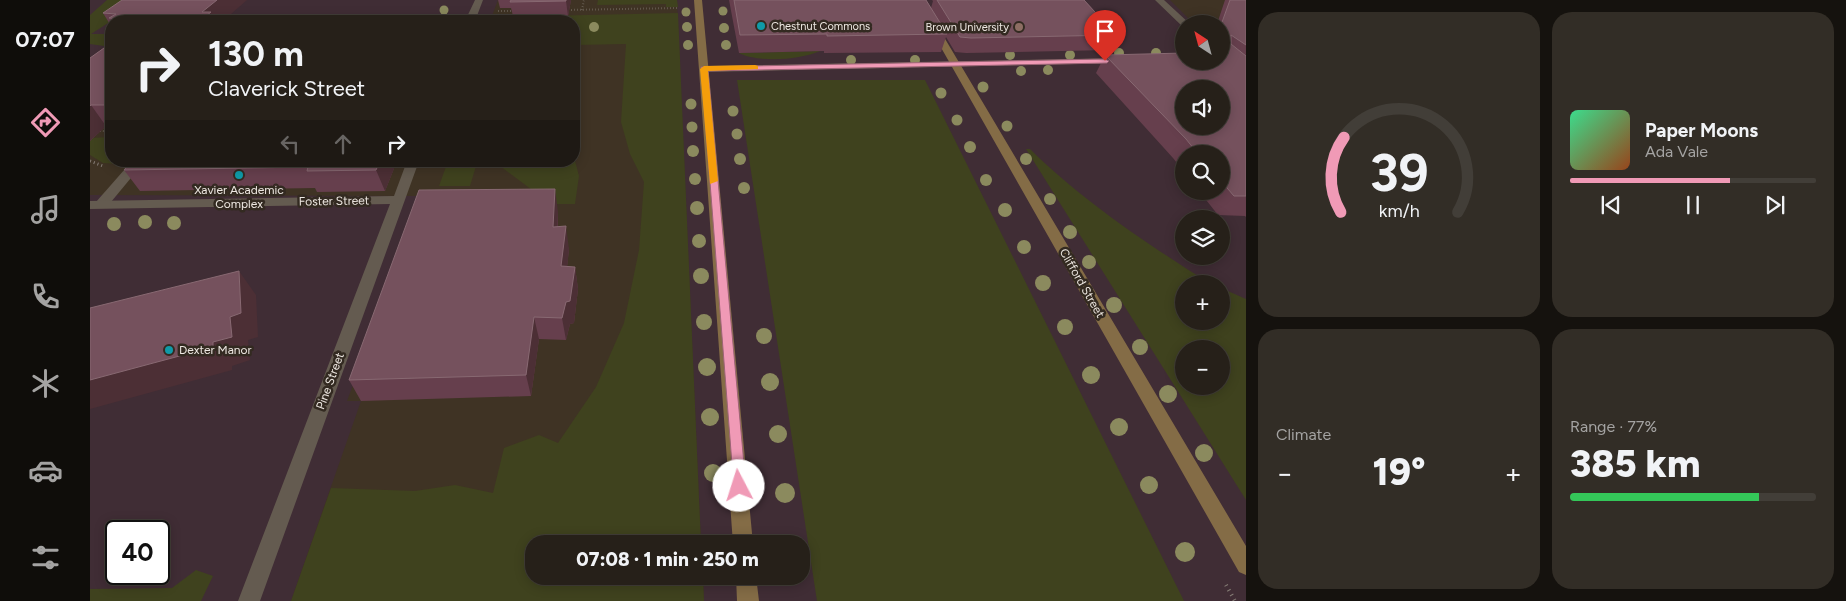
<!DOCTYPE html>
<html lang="en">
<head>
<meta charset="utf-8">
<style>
	:root { --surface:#262019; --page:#322d26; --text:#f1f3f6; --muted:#a4a3a2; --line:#423e38; --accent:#f09ab6 }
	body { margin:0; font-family:Figtree,sans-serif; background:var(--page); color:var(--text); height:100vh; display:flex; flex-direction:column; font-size:19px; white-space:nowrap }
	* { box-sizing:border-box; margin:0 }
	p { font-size:16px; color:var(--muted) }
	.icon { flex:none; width:28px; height:28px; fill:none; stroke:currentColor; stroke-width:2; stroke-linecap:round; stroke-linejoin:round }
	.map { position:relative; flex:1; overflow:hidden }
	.panel { display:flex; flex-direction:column; gap:12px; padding:12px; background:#15120e; width:600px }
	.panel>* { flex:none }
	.guide { position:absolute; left:15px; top:15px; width:475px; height:152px; border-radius:20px; box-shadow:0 2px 12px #0003,0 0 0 1px var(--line); background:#262019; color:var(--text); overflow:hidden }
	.needle { width:32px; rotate:324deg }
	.fabs { position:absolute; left:1085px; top:15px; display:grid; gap:10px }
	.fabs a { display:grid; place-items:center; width:55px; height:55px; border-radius:50%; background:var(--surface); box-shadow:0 2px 12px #0003,0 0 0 1px var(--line); font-size:25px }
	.speed { position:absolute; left:15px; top:520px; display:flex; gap:10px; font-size:25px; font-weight:700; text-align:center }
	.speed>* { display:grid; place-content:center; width:65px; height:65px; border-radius:50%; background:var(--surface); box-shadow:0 2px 12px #0003,0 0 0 1px var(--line); line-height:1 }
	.speed .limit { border:2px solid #111; border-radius:8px; background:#fff; color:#111 }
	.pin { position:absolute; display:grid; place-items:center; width:42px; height:42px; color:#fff; margin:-51px -21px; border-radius:50% 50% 50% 0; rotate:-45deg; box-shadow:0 0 5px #0007 }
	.pin .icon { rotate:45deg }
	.me { position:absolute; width:55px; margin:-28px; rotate:355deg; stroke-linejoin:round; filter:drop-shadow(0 0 4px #0008) }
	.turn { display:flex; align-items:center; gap:18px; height:105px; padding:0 20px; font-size:22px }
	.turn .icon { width:65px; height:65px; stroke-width:2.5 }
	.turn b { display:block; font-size:35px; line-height:42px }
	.lanes { display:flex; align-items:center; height:48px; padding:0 20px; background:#0003; justify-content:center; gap:25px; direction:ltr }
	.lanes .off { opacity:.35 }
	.big { font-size:38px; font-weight:800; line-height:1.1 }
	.panel .tile { flex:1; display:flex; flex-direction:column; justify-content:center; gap:8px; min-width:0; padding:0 18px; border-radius:20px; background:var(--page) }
	.panel .dial { align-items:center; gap:0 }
	.dial svg { height:130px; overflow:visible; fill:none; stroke:var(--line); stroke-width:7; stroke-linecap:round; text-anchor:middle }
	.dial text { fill:var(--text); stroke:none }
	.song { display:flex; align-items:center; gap:15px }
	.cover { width:60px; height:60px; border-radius:8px; background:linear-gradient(135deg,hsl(150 70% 55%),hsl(20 70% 35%)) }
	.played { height:5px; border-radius:2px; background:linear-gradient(90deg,var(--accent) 65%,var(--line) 65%) }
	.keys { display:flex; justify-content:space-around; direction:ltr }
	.heat { display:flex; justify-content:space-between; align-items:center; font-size:28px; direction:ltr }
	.charge { height:8px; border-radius:4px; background:linear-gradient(90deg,#34c759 77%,var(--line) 0) }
	.panel .tiles { flex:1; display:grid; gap:12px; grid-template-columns:repeat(2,1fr) }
	.trip { position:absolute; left:435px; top:535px; width:285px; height:50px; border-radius:20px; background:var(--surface); box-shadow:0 2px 12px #0003,0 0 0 1px var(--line); font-weight:800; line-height:50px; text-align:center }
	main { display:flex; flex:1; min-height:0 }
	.tabs { display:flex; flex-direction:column; width:90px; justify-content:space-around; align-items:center; background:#0f0d0a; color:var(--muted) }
	.tabs .icon { width:35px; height:35px }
	.tabs .active { color:var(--accent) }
	.tabs b { font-size:22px; color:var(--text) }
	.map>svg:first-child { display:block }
	.commercial { fill:#402d35; fill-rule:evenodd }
	.built { fill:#3f3324 }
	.green { fill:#3f421e; fill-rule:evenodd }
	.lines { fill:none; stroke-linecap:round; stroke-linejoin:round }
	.path-far2 { stroke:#847c75; stroke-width:2; stroke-dasharray:0.5 2.5; stroke-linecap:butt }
	.path-far1 { stroke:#847c75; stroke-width:3; stroke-dasharray:1 3; stroke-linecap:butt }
	.path { stroke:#847c75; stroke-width:4; stroke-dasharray:1 4.5; stroke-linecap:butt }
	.lane { fill:#645b50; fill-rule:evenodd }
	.street { fill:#645b50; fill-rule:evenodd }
	.secondary { fill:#846c46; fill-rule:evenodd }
	.tree { fill:#8b8a5e }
	.wall { fill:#663f4d }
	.shaded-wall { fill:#4c2f35 }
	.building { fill:#75515d; stroke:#886972; fill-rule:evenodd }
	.route { fill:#f09ab6; stroke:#9c6476 }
	.slow { fill:#f59e0b }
	.culture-dot { fill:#0f9aa8; stroke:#332a21; stroke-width:2 }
	.education-dot { fill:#8d6e63; stroke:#332a21; stroke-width:2 }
	.labels { text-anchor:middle; stroke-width:5; stroke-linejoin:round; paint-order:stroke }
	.far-poi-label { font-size:11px; fill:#eee8e2; stroke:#332a21; text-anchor:start }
	.poi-label { font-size:12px; fill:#eee8e2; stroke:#332a21 }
	.street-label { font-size:12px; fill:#eee8e2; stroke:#332a21 }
</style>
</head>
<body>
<main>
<nav class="tabs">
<b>07:07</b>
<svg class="icon active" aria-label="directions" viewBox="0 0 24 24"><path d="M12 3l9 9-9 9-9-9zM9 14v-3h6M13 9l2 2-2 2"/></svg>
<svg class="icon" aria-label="music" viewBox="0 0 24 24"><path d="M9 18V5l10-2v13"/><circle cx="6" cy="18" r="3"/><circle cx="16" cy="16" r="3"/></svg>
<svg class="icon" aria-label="phone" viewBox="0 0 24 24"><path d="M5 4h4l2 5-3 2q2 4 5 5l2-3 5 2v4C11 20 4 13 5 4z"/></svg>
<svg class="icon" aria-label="climate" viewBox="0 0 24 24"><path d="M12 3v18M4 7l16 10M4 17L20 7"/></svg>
<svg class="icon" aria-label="car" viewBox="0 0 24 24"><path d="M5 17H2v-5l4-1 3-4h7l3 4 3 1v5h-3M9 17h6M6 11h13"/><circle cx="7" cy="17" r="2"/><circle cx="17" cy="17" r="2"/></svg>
<svg class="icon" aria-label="filters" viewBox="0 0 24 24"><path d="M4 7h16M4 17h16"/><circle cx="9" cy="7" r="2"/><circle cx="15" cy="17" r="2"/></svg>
</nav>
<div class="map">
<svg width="1156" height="601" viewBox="0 0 1156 601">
	<rect width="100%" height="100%" fill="#332a21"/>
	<path class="commercial" d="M0,0h1156v601h-1156zM21,21h463v140h-463zM1094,24h37v37h-37zM1094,89h37v37h-37zM1094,154h37v37h-37zM1094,219h37v37h-37zM1094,284h37v37h-37zM1094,349h37v37h-37zM26,531h43v43h-43zM444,544h267v32h-267z"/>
	<path class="built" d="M408,0h179l24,544h-167v32h169l1,25h-413l70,-200h-14l77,-205 -334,-1v-114l21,-1v81h463v-140h-84z
		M1080,0h76l-25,24h-27z"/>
	<path class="green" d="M17,0h48l-39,18 -25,16h20v13l-21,-3v-29z
		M508,0h79l1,7h-12v-3l-69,1z
		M588,13l23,531h-167v32h169l1,25h-413l40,-113 84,3 40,-6 38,8 11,-45 35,-13 19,8 38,-56 28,-64 15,-73 5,-68 -14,-28 -9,-32 5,-78 -52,1v-24h-76l1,-4z
		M730,51c-20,9 -62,12 -81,2z
		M647,80h188l259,521h-367z
		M21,137v24h11l-2,3 -17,-1 -13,-8v-17z
		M936,149h4c50,50 120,97 181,135h-27v37h37v-33l25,11v201zM1094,349h37v37h-37z
		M484,157l5,19 -4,28h-24l-58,-43h81z
		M358,161h22l6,5 -6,20h-31z
		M106,570l17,6 -12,25h-111v-12l82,-1z"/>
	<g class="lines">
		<path class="path-far2" d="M475,10l112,-2
			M492,10l2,-10
			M408,11h16
			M0,136l5,-5h16"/>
		<path class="path-far1" d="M0,161l13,5"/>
		<path class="path" d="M1136,585l9,16"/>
		<path class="lane" d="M42,161h13l-39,47h-10l-2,-3 2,-3z"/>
		<path class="street" d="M385,0h8l-8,21h-10z
			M1065,0h9l26,24 -8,2z
			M1032,58l5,3 -1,2 -422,9 -5,-3 5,-3z
			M317,161h12l-159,440h-22l152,-397 -300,5v-8l304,-5z"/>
		<path class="secondary" d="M604,0h8l51,544h-20z
			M824,0h8l324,546v29l-7,-3z
			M646,576h20l3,25h-22z"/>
	</g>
	<g class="tree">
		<circle cx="354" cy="10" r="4.5"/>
		<circle cx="633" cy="11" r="4.5"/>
		<circle cx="596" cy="12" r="4.5"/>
		<circle cx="504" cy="27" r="5"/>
		<circle cx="597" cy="27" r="5"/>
		<circle cx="634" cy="28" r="5"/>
		<circle cx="598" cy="45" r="5"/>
		<circle cx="636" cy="45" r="5"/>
		<circle cx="1029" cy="53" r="5"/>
		<circle cx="1066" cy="53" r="5"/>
		<circle cx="920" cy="55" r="5"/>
		<circle cx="980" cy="55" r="5"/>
		<circle cx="761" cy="60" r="5"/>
		<circle cx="825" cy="60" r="5"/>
		<circle cx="958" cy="70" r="5"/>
		<circle cx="931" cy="71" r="5"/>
		<circle cx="893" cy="87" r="5.5"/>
		<circle cx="851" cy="93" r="5.5"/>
		<circle cx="601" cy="104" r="5.5"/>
		<circle cx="643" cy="111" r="5.5"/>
		<circle cx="867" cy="120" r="5.5"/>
		<circle cx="917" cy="126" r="5.5"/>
		<circle cx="602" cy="127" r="5.5"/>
		<circle cx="647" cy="134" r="5.5"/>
		<circle cx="880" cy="147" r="6"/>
		<circle cx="603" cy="151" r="6"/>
		<circle cx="650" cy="159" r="6"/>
		<circle cx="936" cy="159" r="6"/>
		<circle cx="605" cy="179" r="6"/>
		<circle cx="896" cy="180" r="6"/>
		<circle cx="654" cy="188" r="6"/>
		<circle cx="960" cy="199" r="6"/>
		<circle cx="607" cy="208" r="7"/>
		<circle cx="915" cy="210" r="7"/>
		<circle cx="55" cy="222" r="7"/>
		<circle cx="84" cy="223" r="7"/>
		<circle cx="24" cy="224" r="7"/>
		<circle cx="980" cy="232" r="7"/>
		<circle cx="609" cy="241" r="7"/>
		<circle cx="934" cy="247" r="7"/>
		<circle cx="999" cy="262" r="7"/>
		<circle cx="611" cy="276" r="8"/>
		<circle cx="953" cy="283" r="8"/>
		<circle cx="1024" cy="305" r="8"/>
		<circle cx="614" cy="322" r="8"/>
		<circle cx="975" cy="327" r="8"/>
		<circle cx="674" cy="336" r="8"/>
		<circle cx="1050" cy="347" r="8"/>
		<circle cx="617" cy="367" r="9"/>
		<circle cx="1001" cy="375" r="9"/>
		<circle cx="680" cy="382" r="9"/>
		<circle cx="1078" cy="394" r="9"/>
		<circle cx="620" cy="417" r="9"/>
		<circle cx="1029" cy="427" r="9"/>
		<circle cx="688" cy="434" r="9"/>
		<circle cx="1114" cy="453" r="9"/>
		<circle cx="623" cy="473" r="9"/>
		<circle cx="1059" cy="485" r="9"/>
		<circle cx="695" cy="493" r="10"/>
		<circle cx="1095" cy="552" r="10"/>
	</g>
	<path class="wall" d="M408,0h73l-3,16h-55l-2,-8h-11z
		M639,0h197l5,8 2,-7 -1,-1h152l32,35 -7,15 -143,3 -11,-1 -9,-15 -5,15 -117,1v-2l-85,2z
		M1135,0h21v217l-1,-1 -27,-1 -19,-24h22v-37h-37v18l-11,-14 -77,-85 9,-18 116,6v-37h-4z
		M13,13l120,8h-112v5z
		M21,43v83h-5l-16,15v-83z
		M307,161l-12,30 -68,1 -2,-4 -175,3 -16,-21z
		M468,212v15l11,22 -2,18h8l3,22 -4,34 -4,1 -4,16 -27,-1 -8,57 -170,5 -12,-21z"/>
	<path class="shaded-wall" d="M127,0h30l-24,21h-23l2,-9z
		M476,0h5l-3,16 -2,-15z
		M1,105l15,21 -16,15v-35z
		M290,161h17l-12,30 -9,-21z
		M465,189l3,23 -1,38 -4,-23z
		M476,226l3,23 -4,40 -4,-23z
		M485,267l3,22 -4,34 -4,1 -4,16 -4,-22z
		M149,271l17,24 2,42 -10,3 2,20 -18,6v4l-142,39v-29l123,-38 17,-25z
		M444,317l5,22 -8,57 -5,-21z"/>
	<path class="building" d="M32,0h95l-15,12h9l-11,9h-58l1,-1 -34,-2 7,-4 -13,-1z
		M421,0h55v1l-56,1z
		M644,0h192l21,34 -120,2v-2l-87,1z
		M847,0h147l32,35 -145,3 -11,-1z
		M1140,0h16v45l-15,-10v9l15,12v140h-12l-13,-15v-27h-23l-12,-15 -81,-84 79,-2v8h37v-36zM1094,89h37v37h-37z
		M21,43v62h-20l-1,1v-48z
		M42,161h248l-4,9 -69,1 1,-4 -184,3z
		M465,189l-2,38 13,-1 -5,40 14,1 -5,34 -4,1 -4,16 -28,-1 -8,58 -177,5 70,-190z
		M149,271l2,42 -11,4 2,20 -19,5v5l-123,33v-72z"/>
	<path class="route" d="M1015,59l4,2 -2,2 -399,8 38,415 -2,4 -5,2 -5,-2 -33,-423z"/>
	<path class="slow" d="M665,65l3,1v3l-50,2 10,110 -8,3 -10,-115 4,-3z"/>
	<g class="culture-dot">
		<circle cx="671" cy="26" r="5"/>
		<circle cx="149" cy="175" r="5"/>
		<circle cx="79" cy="350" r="5"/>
	</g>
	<circle class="education-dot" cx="929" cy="27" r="5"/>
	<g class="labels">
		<g class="far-poi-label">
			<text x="681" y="30">Chestnut Commons</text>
			<text x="919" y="31" text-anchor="end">Brown University</text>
		</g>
		<g class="poi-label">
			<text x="149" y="194">Xavier Academic<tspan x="149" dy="14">Complex</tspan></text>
			<text x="89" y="354" text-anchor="start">Dexter Manor</text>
		</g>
		<g class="street-label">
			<text transform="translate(244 201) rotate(-1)" y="4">Foster Street</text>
			<text transform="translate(992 283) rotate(60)" y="4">Clifford Street</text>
			<text transform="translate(240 381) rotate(-70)" y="4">Pine Street</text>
		</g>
	</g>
</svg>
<div class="fabs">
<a><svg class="needle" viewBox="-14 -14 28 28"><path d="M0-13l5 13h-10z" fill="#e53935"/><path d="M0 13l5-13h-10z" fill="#a4a3a2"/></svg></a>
<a><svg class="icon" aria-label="sound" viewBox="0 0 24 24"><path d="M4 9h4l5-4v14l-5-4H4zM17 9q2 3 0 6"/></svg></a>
<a><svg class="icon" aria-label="search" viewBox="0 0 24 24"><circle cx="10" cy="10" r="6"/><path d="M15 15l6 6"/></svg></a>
<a><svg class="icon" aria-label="layers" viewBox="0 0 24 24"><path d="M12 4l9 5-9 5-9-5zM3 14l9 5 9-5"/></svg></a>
<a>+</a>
<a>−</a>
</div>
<div class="speed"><div class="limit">40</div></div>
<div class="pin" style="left:1015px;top:61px;background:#d93025"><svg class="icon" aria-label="arrive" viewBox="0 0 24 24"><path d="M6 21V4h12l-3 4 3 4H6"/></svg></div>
<svg class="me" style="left:649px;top:486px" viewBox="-20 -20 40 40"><circle r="19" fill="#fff"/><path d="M0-13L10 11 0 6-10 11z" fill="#f09ab6"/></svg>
<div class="trip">07:08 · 1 min · 250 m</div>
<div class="guide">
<div class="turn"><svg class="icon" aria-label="right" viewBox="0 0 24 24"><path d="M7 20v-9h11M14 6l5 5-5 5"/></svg><div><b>130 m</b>Claverick Street</div></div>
<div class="lanes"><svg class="icon off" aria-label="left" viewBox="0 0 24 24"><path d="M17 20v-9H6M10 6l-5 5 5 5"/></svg><svg class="icon off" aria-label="ahead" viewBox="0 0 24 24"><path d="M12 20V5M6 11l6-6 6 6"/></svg><svg class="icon" aria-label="right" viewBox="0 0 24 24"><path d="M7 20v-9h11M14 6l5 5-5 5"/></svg></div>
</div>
</div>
<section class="panel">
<div class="tiles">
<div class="tile dial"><svg viewBox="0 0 100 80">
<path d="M14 69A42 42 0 1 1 86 69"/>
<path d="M14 69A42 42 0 0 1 16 23" stroke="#f09ab6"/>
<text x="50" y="56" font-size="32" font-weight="700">39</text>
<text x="50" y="72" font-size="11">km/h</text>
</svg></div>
<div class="tile">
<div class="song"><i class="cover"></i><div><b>Paper Moons</b><p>Ada Vale</p></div></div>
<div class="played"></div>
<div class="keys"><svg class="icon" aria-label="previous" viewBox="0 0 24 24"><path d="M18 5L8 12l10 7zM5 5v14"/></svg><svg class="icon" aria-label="pause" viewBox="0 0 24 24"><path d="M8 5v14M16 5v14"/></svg><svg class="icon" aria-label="next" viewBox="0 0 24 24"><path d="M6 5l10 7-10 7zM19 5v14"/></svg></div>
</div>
<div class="tile"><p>Climate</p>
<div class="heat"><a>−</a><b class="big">19°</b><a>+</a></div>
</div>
<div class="tile"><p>Range · 77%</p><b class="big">385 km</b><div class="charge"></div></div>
</div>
</section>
</main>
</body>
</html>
